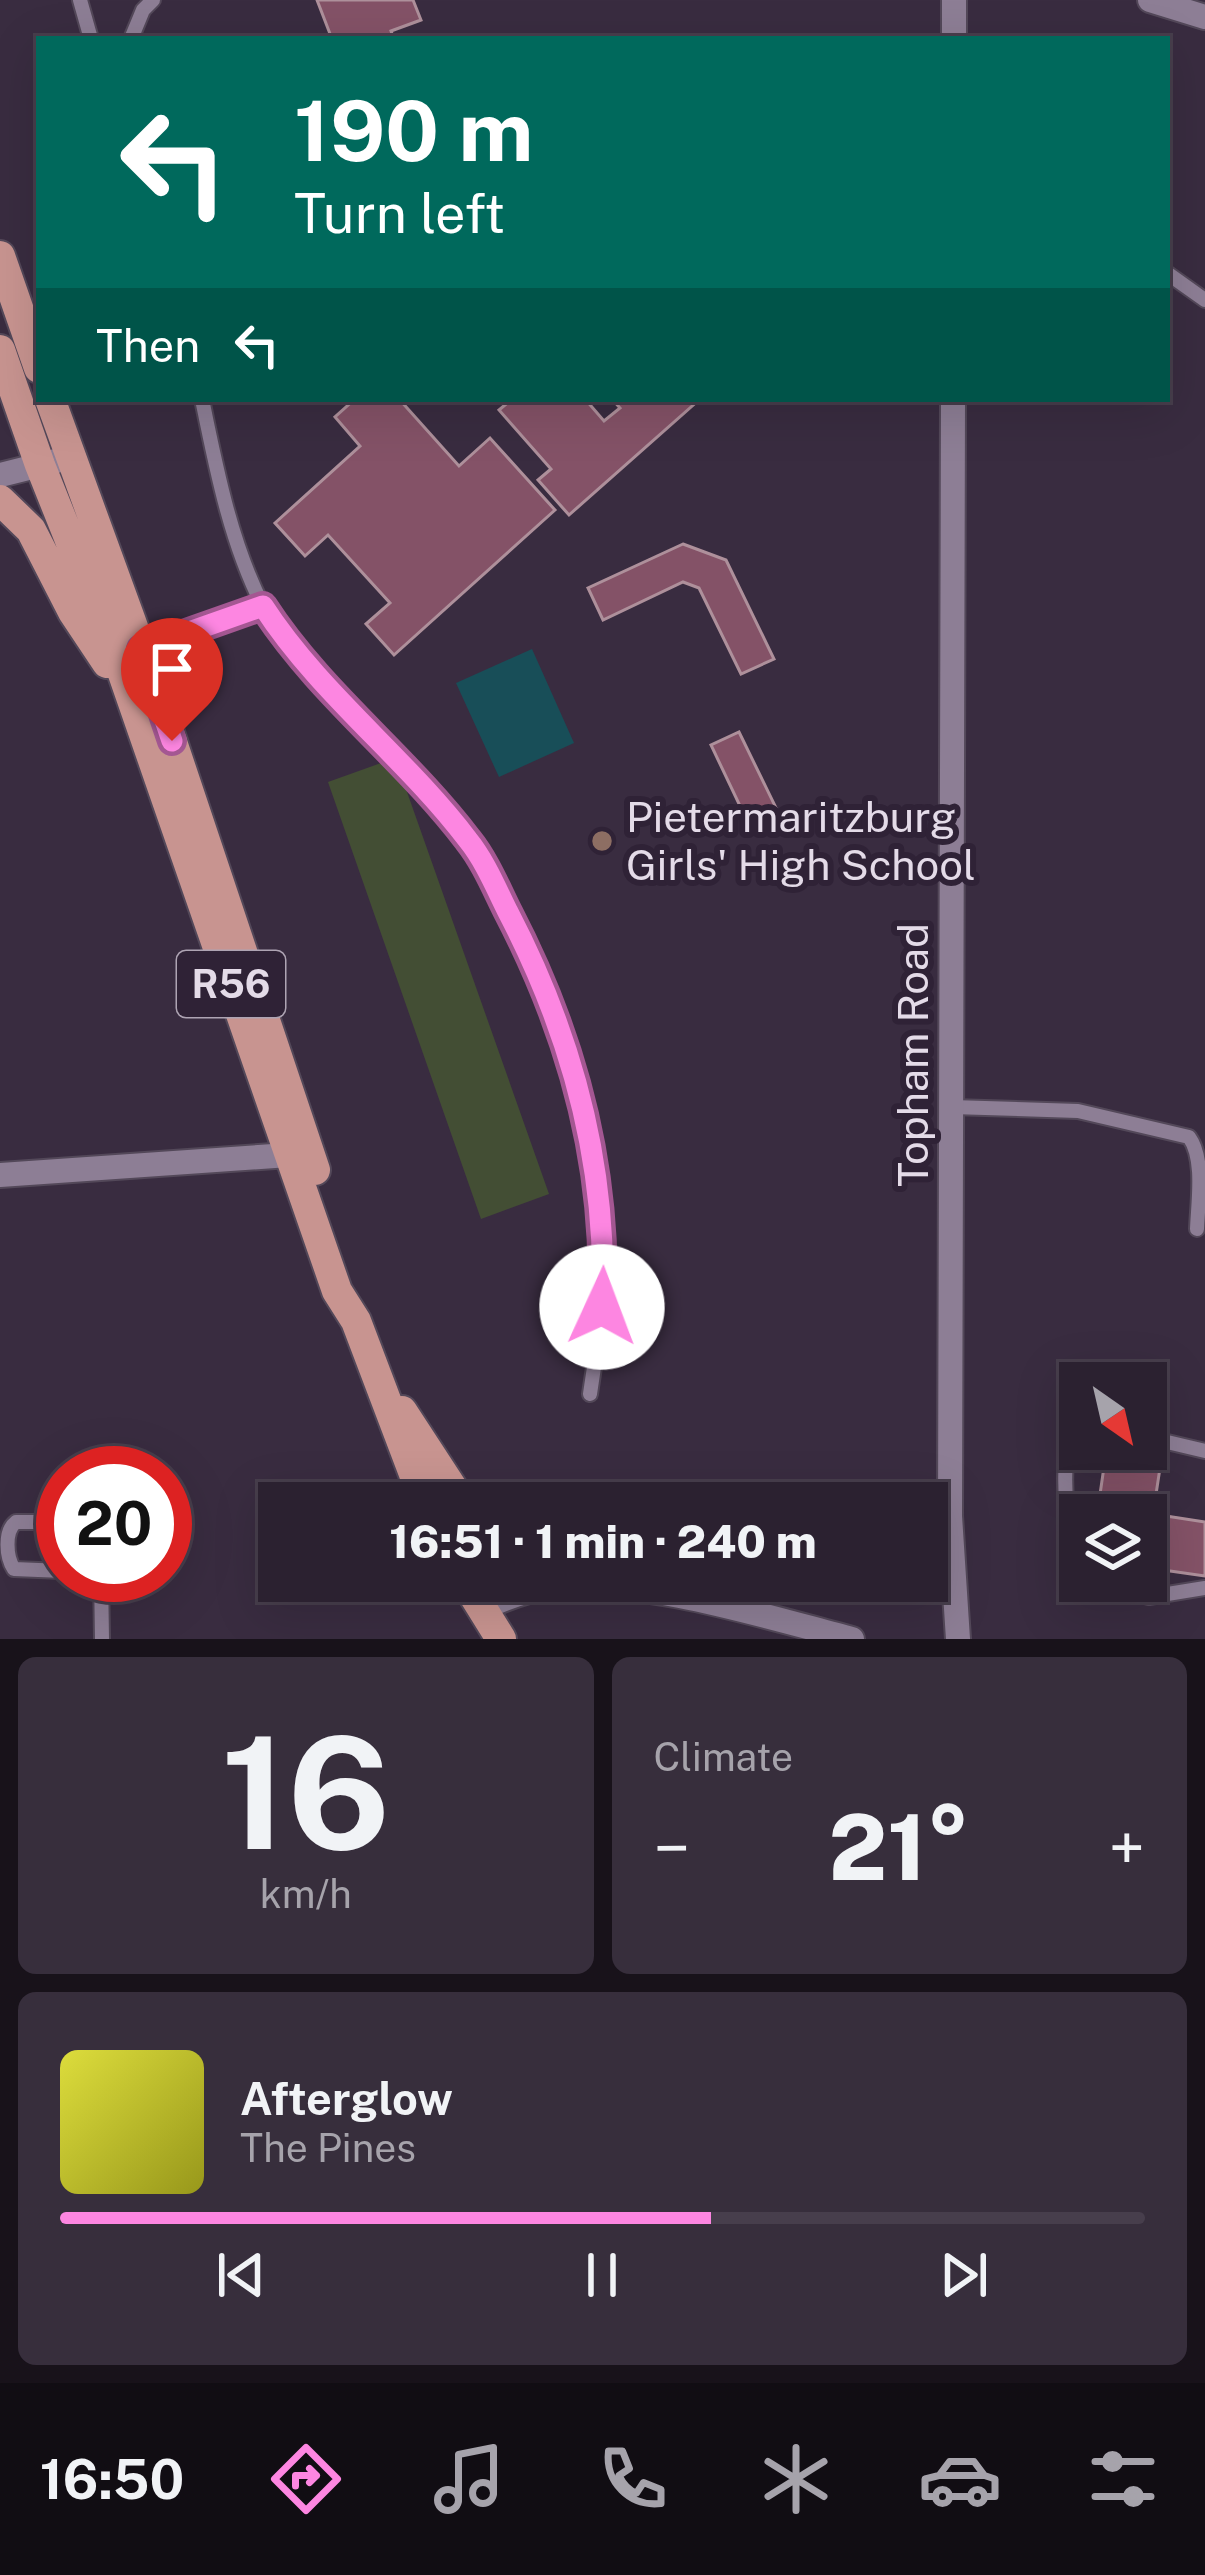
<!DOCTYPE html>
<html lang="en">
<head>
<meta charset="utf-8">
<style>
	:root { --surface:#2b2130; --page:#372e3c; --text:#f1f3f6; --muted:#a6a3ab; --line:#473e4c; --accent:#fd86e1 }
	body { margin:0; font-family:"Public Sans",sans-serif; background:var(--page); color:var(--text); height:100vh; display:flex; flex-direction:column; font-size:45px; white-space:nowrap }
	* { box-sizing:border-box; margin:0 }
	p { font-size:39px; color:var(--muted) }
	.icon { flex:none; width:66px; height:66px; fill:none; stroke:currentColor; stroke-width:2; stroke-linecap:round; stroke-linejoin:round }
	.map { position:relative; height:1639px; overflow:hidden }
	.side { display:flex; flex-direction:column; gap:18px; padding:18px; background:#18121a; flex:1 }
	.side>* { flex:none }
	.banner { position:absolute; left:36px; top:36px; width:1134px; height:366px; border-radius:0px; box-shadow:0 12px 48px #0002,0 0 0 3px var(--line); background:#00695c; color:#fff; overflow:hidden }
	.needle { width:78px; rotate:146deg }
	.controls { position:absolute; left:1059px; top:1362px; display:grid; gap:24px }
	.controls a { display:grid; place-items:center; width:108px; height:108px; border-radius:0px; background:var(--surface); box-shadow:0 12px 48px #0002,0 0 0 3px var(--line); font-size:60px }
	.speed { position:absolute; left:36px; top:1446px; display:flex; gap:24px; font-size:60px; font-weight:700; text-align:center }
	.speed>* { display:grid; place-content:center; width:156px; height:156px; border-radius:50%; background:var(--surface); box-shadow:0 12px 48px #0002,0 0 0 3px var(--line); line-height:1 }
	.speed .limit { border:18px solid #d22; background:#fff; color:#111 }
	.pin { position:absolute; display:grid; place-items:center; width:102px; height:102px; color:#fff; margin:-123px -51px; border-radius:50% 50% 50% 0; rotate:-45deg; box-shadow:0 0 12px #0007 }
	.pin .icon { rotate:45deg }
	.me { position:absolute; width:132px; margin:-66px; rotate:2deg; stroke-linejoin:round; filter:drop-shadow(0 0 9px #0008) }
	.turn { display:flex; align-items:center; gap:42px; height:252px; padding:0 60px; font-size:54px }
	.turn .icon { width:156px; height:156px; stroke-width:2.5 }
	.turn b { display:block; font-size:84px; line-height:102px }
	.then { display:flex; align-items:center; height:114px; padding:0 60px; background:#0003; gap:24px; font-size:45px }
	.big { font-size:90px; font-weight:800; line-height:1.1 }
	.side .card { flex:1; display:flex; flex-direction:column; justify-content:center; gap:18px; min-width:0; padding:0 42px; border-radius:18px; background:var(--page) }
	.side .dial { align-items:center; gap:0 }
	.dial b { font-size:156px; line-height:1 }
	.song { display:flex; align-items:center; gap:36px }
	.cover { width:144px; height:144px; border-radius:18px; background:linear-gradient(135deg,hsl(60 70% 55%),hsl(60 70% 35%)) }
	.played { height:12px; border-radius:6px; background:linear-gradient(90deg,var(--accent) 60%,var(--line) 60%) }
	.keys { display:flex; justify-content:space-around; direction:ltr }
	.heat { display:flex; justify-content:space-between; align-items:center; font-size:66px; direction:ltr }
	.side .tiles { flex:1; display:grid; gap:18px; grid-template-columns:1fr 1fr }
	.card:last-child { grid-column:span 2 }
	.trip { position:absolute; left:258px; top:1482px; width:690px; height:120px; border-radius:0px; background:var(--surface); box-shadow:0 12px 48px #0002,0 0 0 3px var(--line); font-weight:800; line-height:120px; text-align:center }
	.tab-bar { display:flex; height:192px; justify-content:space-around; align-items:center; background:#110d13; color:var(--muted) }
	.tab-bar .icon { width:84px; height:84px }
	.tab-bar .current { color:var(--accent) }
	.tab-bar b { font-size:54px; color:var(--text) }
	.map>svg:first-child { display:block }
	.green { fill:#434e34 }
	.water { fill:#184e58 }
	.building { fill:#845267; stroke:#ae909b; stroke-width:3 }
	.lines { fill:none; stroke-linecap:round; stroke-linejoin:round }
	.service-casing { stroke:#534859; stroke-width:18 }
	.minor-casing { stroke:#534859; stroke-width:28 }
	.tertiary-casing { stroke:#534859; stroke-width:28 }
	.primary-casing { stroke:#534859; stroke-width:34 }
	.service { stroke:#8d7e95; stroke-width:14 }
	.minor { stroke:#8d7e95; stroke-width:24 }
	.tertiary { stroke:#8d7e95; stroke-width:24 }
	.primary { stroke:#c89490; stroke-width:30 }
	.route-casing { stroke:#a45792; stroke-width:30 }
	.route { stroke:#fd86e1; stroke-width:21 }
	.education-dot { fill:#8d6e63; stroke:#2f2236; stroke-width:4.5 }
	.labels { text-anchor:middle; stroke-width:12; stroke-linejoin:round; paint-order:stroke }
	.shield { fill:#2f2236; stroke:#aea4b3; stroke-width:3 }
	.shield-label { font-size:39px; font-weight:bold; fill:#e4dbe8 }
	.poi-label { font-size:42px; fill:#e4dbe8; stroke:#2f2236; text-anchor:start }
	.street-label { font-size:42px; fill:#e4dbe8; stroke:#2f2236 }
</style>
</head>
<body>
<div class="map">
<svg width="1205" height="1639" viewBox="0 0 1205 1639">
	<rect width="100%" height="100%" fill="#392c40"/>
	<path class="green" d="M395,758l154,436 -68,25 -153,-437z"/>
	<path class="water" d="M532,649l42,94 -75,34 -43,-94z"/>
	<path class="building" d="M317,0h96l8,20 -30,11 3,8h-62z
		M355,399h44l60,67 31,-28 65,72 -161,145 -28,-31 24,-21 -62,-68 -23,21 -30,-33 85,-77 -25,-29z
		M512,399h73l19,22 16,-13 -8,-9h88l-131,116 -31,-35 13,-11 -52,-59z
		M683,544l43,16 48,99 -33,15 -42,-86 -16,-6 -80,38 -15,-32z
		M739,732l40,82 -29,13 -39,-82z
		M1105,1460l55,8 -7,46 52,8v54l-49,-7 -2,15 -19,-3h11v-66h-49z"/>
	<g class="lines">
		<g class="service-casing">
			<path id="service" d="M80,0l11,39
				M131,39l12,-29 10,-10
				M1167,273l38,27
				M202,399c14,69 29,146 62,209 45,85 144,154 204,231 17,22 28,48 40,72 53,103 94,222 97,339 1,48 -8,96 -15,144
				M139,650l124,-44
				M952,1107l126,4 111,26c16,22 9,65 8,92
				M1080,1435c-6,5 -9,7 -12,15 -7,20 0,112 12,127
				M1146,1437l59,14
				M63,1522h-47c-12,9 -10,35 -2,47l49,2
				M101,1575l1,64
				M1087,1581l62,16 56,-9"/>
		</g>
		<g class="minor-casing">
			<path id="minor" d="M1150,0l55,17
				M954,39v-39
				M953,399l-3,1117 8,123
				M0,475l56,-14
				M0,1175l303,-21"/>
		</g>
		<g class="tertiary-casing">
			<path id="tertiary" d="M481,1609c22,-10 46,-20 70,-23 90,-9 213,30 301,53"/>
		</g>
		<g class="primary-casing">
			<path id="primary" d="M0,256l39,112
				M0,350l40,115 81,203 216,623 19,30 69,182
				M50,399l91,250 174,521
				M0,500l31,30 42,82 34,51
				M402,1411l60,92
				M465,1581l36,58
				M545,1581l6,5"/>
		</g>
		<use href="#service" class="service"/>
		<use href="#minor" class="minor"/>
		<use href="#tertiary" class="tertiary"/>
		<use href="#primary" class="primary"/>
	</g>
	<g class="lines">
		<g class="route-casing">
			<path id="route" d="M172,741l-31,-92 122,-43c57,88 142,151 205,234 17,21 28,48 40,72 64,123 100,256 94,395"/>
		</g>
		<use href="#route" class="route"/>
	</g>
	<circle class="education-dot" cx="602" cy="841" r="12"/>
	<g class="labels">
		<rect class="shield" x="177" y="951" width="108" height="66" rx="9"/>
		<g class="shield-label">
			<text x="231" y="998">R56</text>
		</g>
		<g class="poi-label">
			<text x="626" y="832">Pietermaritzburg<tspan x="626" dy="48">Girls' High School</tspan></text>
		</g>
		<g class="street-label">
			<text transform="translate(913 1055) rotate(-90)" y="15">Topham Road</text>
		</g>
	</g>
</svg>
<div class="controls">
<a><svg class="needle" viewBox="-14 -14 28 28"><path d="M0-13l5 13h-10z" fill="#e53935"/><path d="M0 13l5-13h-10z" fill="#a6a3ab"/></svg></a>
<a><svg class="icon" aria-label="layers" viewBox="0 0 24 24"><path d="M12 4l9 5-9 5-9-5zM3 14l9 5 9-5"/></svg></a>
</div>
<div class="speed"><div class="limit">20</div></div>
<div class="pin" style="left:172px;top:741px;background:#d93025"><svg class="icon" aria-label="arrive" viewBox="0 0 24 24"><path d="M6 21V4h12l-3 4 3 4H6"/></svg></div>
<svg class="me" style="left:602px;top:1307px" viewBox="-20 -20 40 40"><circle r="19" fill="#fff"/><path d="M0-13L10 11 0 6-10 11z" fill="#fd86e1"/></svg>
<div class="trip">16:51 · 1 min · 240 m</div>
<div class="banner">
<div class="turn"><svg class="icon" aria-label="left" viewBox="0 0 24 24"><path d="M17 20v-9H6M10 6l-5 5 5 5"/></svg><div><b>190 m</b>Turn left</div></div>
<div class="then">Then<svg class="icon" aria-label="left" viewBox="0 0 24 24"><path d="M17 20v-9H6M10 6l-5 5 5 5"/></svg></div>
</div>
</div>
<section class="side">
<div class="tiles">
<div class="card dial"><b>16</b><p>km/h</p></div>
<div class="card"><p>Climate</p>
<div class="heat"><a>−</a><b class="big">21°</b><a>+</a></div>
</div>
<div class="card">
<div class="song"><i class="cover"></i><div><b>Afterglow</b><p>The Pines</p></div></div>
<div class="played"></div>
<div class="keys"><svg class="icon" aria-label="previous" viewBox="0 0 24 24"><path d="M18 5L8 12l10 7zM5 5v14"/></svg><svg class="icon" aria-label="pause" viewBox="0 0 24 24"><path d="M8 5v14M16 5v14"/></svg><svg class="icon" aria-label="next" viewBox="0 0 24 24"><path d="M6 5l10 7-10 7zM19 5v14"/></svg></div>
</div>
</div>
</section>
<nav class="tab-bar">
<b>16:50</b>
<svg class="icon current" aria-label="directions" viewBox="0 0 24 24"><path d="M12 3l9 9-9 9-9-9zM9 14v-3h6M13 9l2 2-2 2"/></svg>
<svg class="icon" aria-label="music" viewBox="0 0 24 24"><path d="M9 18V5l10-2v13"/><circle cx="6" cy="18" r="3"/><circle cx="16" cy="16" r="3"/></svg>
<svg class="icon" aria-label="phone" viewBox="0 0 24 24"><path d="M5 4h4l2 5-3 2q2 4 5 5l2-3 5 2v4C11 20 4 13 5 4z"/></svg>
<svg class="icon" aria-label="climate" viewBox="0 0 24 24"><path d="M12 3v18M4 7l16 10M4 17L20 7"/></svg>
<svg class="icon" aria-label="car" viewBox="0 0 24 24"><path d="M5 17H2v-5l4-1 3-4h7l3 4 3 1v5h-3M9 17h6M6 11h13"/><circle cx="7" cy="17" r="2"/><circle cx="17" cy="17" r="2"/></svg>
<svg class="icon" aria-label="filters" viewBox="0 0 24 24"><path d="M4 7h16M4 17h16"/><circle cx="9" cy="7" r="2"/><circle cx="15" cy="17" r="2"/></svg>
</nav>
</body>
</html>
